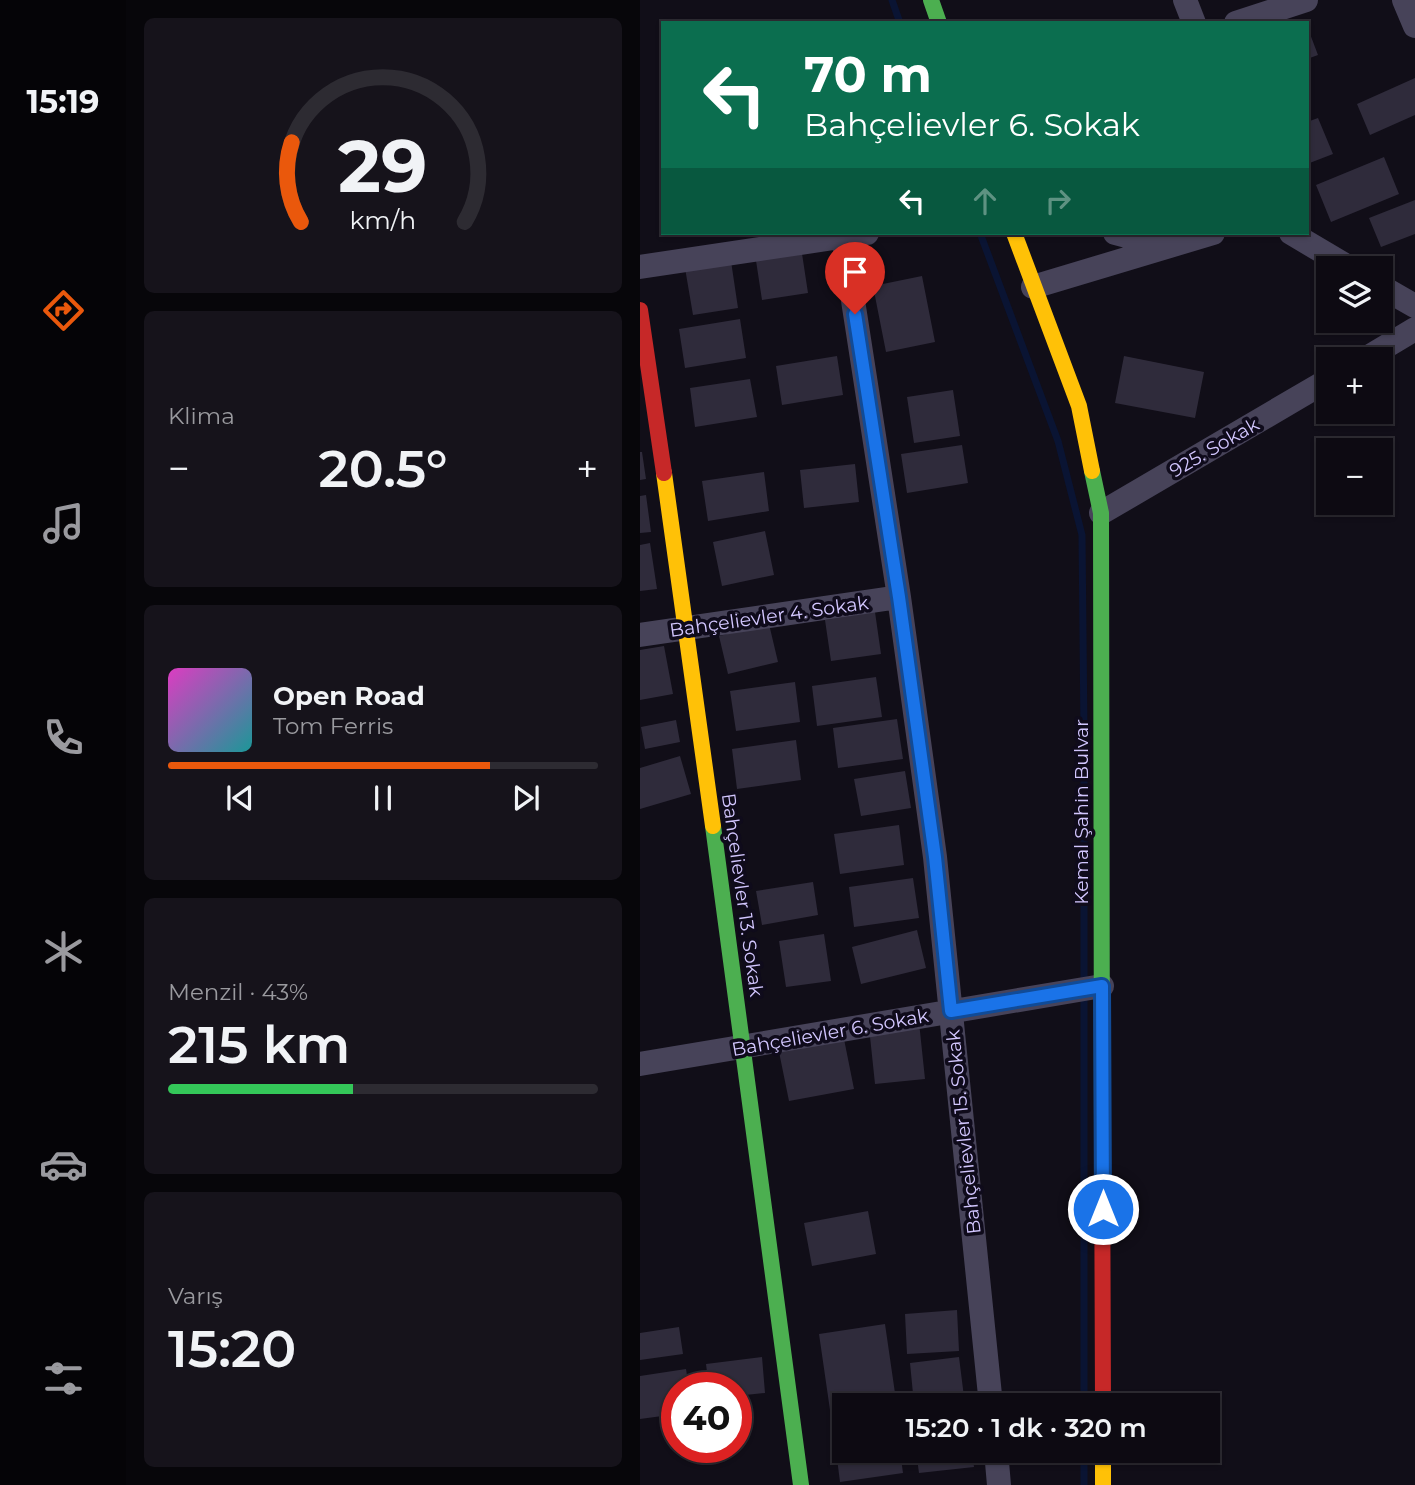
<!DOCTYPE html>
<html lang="tr">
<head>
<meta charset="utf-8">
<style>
	:root { --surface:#0d0a12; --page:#16131b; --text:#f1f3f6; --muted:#9a9a9f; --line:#2d2b32; --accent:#ea580c }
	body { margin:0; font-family:Montserrat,sans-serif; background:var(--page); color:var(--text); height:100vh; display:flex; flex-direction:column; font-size:26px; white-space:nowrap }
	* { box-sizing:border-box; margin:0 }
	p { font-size:23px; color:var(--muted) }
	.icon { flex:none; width:38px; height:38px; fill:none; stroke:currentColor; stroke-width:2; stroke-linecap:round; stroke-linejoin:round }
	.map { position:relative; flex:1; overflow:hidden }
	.drawer { display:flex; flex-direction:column; gap:18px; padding:18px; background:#07060a; width:514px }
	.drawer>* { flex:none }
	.banner { position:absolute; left:21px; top:21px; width:648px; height:214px; border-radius:0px; box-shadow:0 2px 5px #0004,0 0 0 2px var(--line); background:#0b6e4f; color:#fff; overflow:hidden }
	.controls { position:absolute; left:676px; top:256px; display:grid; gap:14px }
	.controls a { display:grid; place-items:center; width:77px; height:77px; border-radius:0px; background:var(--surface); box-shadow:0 2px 5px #0004,0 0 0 2px var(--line); font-size:35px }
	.speed { position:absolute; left:21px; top:1372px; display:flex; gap:14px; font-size:35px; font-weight:700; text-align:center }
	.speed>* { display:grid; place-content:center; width:91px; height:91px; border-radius:50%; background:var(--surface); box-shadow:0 2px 5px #0004,0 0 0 2px var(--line); line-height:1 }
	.speed .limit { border:10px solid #d22; background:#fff; color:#111 }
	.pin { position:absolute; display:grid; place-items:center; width:60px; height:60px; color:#fff; margin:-72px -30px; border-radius:50% 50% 50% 0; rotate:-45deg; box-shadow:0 0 7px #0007 }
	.pin .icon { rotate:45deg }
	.me { position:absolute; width:77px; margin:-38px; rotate:0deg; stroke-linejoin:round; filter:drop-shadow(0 0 5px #0008) }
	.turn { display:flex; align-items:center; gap:24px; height:147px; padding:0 28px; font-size:32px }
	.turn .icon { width:91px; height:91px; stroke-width:2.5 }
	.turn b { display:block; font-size:49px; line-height:60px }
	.lanes { display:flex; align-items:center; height:66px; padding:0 28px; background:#0003; justify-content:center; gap:35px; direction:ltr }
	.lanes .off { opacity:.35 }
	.big { font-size:52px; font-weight:600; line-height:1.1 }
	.drawer .card { flex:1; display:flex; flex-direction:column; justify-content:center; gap:10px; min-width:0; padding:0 24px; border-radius:10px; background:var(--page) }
	.drawer .dial { align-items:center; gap:0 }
	.dial svg { height:182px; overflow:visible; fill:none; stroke:var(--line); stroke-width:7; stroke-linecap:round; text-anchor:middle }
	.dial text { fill:var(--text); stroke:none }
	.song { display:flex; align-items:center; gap:21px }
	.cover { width:84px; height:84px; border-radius:10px; background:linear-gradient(135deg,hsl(310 70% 55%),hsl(180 70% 35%)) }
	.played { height:7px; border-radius:4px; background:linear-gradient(90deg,var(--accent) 75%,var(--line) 75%) }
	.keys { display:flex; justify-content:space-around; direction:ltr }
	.heat { display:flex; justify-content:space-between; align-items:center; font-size:38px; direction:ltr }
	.charge { height:10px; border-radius:5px; background:linear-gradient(90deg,#34c759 43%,var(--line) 0) }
	.trip { position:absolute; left:192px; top:1393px; width:388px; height:70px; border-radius:0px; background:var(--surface); box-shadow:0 2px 5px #0004,0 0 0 2px var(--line); font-weight:600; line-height:70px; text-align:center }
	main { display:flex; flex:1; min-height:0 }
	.menu { display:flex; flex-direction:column; width:126px; justify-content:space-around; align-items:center; background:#050407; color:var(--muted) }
	.menu .icon { width:49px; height:49px }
	.menu .on { color:var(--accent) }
	.menu b { font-size:32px; color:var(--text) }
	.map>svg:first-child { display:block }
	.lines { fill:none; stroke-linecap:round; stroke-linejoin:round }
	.stream { stroke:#0a1433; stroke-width:7 }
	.building { fill:#2f2b3b }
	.street { stroke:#474359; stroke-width:24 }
	.fast { stroke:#4caf50; stroke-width:16 }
	.slow { stroke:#ffc107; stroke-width:16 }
	.jam { stroke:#c62828; stroke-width:16 }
	.route-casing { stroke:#114b97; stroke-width:18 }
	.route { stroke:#1a73e8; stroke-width:12 }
	.labels { text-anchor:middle; stroke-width:7; stroke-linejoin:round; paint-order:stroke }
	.street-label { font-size:19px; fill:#d2c6fe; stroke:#0f0b1b }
</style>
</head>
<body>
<main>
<nav class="menu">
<b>15:19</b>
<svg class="icon on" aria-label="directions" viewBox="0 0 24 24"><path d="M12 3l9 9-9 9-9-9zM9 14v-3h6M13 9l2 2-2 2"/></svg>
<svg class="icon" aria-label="music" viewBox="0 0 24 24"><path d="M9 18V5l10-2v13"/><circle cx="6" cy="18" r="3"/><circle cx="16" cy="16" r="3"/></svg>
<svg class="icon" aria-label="phone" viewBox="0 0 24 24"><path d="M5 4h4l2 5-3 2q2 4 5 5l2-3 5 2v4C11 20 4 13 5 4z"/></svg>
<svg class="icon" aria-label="climate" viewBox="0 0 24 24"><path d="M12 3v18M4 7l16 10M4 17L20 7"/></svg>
<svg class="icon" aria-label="car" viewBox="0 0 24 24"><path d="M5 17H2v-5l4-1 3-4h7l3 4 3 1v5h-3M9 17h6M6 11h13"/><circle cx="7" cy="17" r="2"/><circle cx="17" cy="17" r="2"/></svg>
<svg class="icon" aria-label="filters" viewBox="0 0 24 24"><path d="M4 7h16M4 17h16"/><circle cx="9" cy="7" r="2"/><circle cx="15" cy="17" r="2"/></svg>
</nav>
<section class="drawer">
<div class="card dial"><svg viewBox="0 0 100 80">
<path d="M14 69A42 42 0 1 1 86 69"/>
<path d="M14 69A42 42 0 0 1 10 34" stroke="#ea580c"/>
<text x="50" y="56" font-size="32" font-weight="700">29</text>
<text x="50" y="72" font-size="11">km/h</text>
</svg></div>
<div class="card"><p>Klima</p>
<div class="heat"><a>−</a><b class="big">20.5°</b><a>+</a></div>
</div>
<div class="card">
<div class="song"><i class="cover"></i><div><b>Open Road</b><p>Tom Ferris</p></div></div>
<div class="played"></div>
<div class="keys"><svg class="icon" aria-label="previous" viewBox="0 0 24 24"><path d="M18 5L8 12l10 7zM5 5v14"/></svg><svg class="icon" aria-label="pause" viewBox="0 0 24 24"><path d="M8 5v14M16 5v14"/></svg><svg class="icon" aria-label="next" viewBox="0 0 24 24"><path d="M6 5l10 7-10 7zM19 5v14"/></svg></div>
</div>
<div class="card"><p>Menzil · 43%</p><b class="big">215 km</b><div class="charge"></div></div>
<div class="card"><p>Varış</p><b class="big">15:20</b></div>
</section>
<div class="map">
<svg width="775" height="1485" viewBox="0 0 775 1485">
	<rect width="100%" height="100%" fill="#110e18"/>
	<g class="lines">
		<path class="stream" d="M252,0l8,23
			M340,233l78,208 24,94 2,198v672
			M444,1485v-34"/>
	</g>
	<path class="building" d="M667,26l11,29 -11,4z
		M775,78v37l-45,20 -13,-31z
		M678,118l15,36 -26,10v-42z
		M744,157l15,37 -68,28 -15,-37z
		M775,200v34l-34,13 -12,-29z
		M161,247l7,46 -46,7 -7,-46z
		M91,261l7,47 -45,7 -8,-47z
		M282,276l13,66 -49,10 -13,-66z
		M100,319l6,39 -61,10 -6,-39z
		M197,356l6,39 -61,10 -6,-39z
		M484,356l80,16 -9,46 -80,-15z
		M110,379l7,38 -62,10 -5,-39z
		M313,390l7,46 -46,7 -7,-46z
		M322,445l6,38 -61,10 -6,-39z
		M0,452h2l4,27 -6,1z
		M215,464l4,38 -55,6 -4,-38z
		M124,472l5,39 -61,10 -6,-40z
		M6,495l5,37 -11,1v-37z
		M125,531l9,44 -52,11 -9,-44z
		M10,543l7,46 -17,2v-46z
		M235,612l6,42 -50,7 -6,-41z
		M129,624l9,38 -50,12 -9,-38z
		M24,646l9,48 -33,6v-50z
		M236,677l6,40 -65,9 -5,-40z
		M155,682l5,40 -64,9 -6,-40z
		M257,719l6,40 -65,9 -5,-40z
		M36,720l4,22 -35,7 -4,-22z
		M156,740l5,40 -64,9 -5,-40z
		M40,756l11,38 -51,15v-41z
		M265,771l6,37 -50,8 -7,-37z
		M259,825l5,40 -64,9 -6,-40z
		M273,878l6,40 -65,9 -5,-40z
		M173,882l5,33 -56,10 -6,-34z
		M277,930l9,38 -65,16 -9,-37z
		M184,934l7,47 -45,6 -7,-46z
		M279,1022l6,57 -50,5 -6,-57z
		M203,1034l11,55 -65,12 -11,-54z
		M228,1211l8,43 -64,12 -8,-43z
		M317,1310l2,41 -52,3 -2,-40z
		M245,1324l11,76 -33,5h-18v3l-15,2 -11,-76z
		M39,1327l4,27 -43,6v-27z
		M122,1357l3,36 -29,3v-8h-27l-3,-24z
		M319,1357l5,40 -50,7 -4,-41z
		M46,1369l3,19h-12v26l-37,5v-43z
		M205,1425v26h55l3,22 -63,9 -7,-55z
		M276,1451h56l2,16 -55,6z"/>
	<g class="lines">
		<path class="street" d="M545,0l9,23
			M764,0l11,26
			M596,23l70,-23
			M475,233l49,13
			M651,233l59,35
			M203,236l56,361 36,260 56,548
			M0,267l227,-34
			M740,286l35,20
			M393,287l180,-54
			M725,359l50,-30
			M461,513l227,-133
			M0,635l259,-38
			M0,1064l462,-78
			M356,1451l3,34"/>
		<path class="fast" d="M291,0l8,23
			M452,471l9,42 1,611
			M73,826l88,659"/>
		<path class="slow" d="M374,233l65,173 13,65
			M24,473l49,353
			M463,1451v34"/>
		<path class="jam" d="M0,310l24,163
			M462,1124l1,281"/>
	</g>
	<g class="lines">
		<g class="route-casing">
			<path id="route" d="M215,314l44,283 36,260 16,154 151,-25 1,223"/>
		</g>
		<use href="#route" class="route"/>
	</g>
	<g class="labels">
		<g class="street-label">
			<text transform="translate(574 447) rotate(-30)" y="7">925. Sokak</text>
			<text transform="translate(129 616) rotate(-8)" y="7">Bahçelievler 4. Sokak</text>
			<text transform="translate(441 812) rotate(-90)" y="7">Kemal Şahin Bulvar</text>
			<text transform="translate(103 895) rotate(82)" y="7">Bahçelievler 13. Sokak</text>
			<text transform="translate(190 1032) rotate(-10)" y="7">Bahçelievler 6. Sokak</text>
			<text transform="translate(323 1132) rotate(-96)" y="7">Bahçelievler 15. Sokak</text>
		</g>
	</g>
</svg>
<div class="controls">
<a><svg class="icon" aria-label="layers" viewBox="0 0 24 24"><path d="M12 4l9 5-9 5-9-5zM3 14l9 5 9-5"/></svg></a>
<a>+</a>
<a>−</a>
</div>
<div class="speed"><div class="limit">40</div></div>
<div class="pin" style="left:215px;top:314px;background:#d93025"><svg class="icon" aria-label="arrive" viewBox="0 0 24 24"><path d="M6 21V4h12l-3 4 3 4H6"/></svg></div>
<svg class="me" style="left:463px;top:1209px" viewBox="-20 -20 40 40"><circle r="17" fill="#1a73e8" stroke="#fff" stroke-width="3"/><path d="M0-11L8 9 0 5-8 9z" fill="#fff"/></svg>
<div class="trip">15:20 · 1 dk · 320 m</div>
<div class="banner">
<div class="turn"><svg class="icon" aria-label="left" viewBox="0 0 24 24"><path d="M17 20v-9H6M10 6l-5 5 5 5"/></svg><div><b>70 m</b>Bahçelievler 6. Sokak</div></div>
<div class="lanes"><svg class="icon" aria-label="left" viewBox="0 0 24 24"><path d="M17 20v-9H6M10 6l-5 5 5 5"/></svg><svg class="icon off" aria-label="ahead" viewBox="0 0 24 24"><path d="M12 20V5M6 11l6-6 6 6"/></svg><svg class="icon off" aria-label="right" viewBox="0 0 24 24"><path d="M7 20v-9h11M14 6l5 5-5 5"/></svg></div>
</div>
</div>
</main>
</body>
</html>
